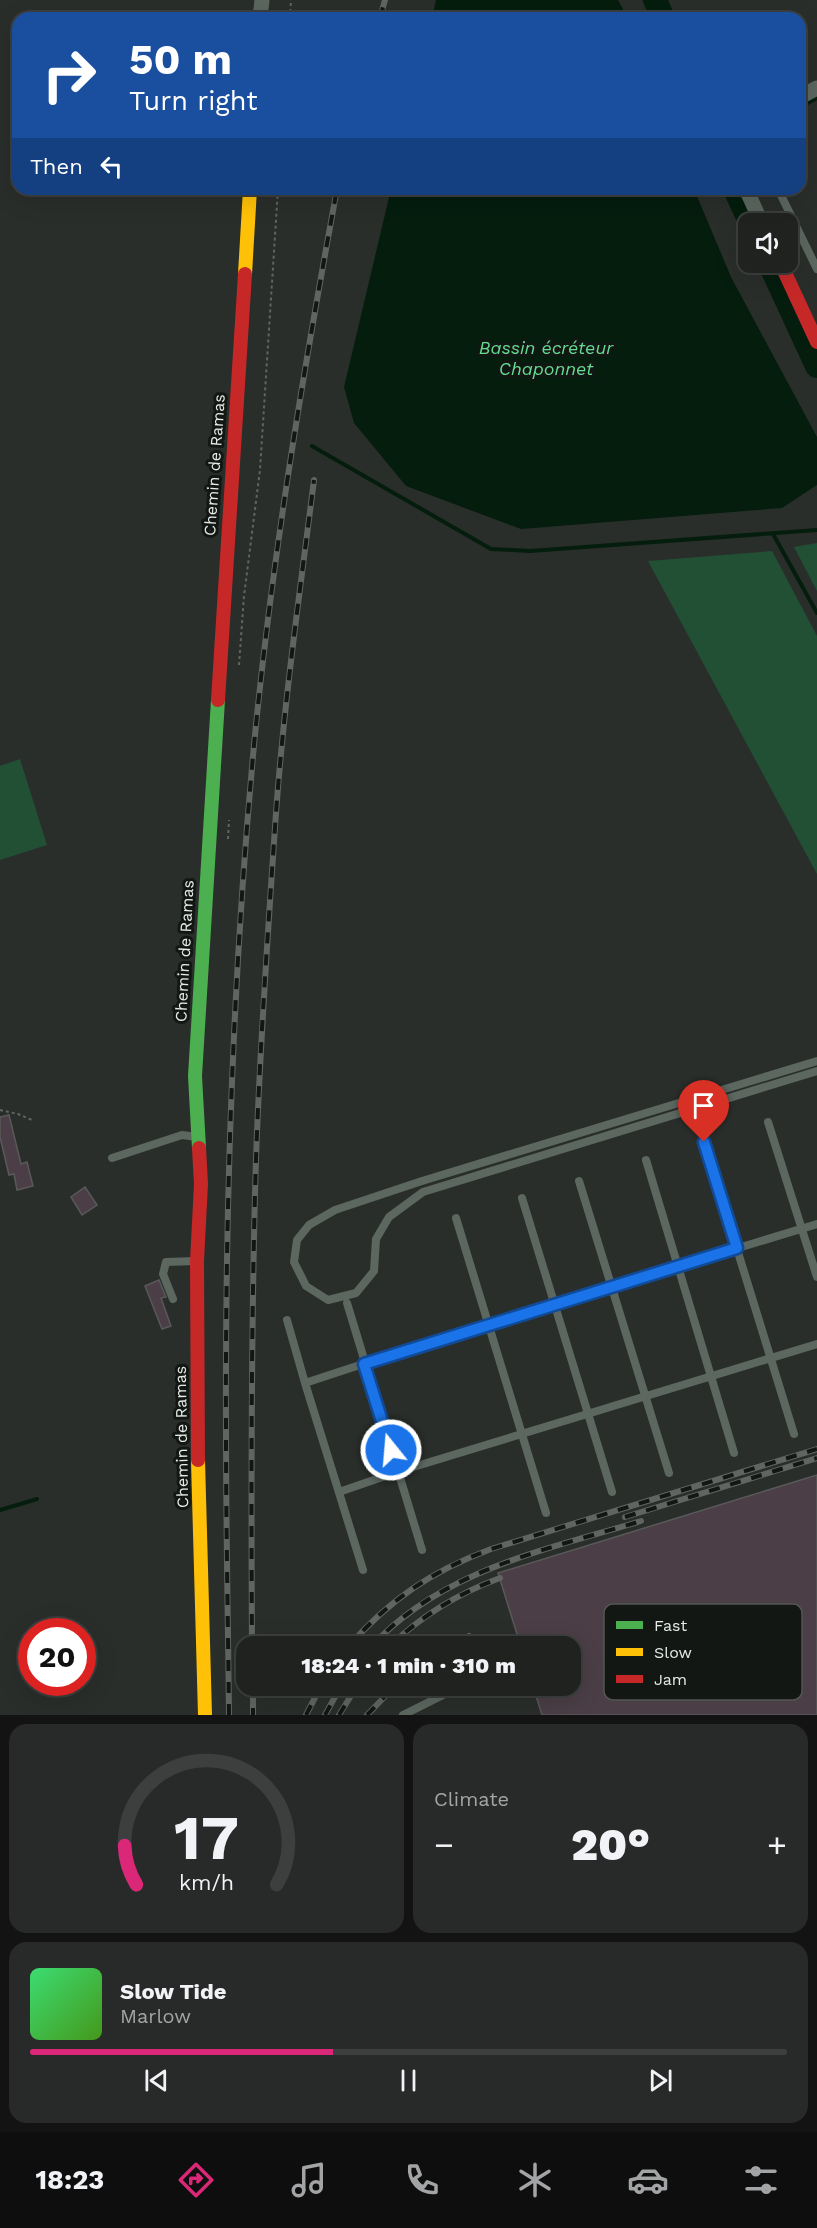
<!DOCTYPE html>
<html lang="en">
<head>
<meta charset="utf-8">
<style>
	:root { --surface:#202220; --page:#282a29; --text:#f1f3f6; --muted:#a2a4a5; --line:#3d3f3e; --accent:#db2777 }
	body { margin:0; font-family:"Work Sans",sans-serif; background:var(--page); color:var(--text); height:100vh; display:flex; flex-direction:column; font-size:22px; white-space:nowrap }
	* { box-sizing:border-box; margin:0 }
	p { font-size:20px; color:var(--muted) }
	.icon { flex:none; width:33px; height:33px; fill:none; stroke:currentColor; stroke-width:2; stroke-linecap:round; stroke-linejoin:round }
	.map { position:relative; height:1715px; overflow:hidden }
	.panel { display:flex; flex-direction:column; gap:9px; padding:9px; background:#121312; flex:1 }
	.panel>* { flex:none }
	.banner { position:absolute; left:12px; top:12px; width:794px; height:183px; border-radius:18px; box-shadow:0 6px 24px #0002,0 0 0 2px var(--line); background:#1a4fa0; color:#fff; overflow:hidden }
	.tools { position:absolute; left:738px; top:213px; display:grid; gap:12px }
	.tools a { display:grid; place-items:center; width:60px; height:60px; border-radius:12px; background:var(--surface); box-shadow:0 6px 24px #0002,0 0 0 2px var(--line); font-size:30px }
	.speed { position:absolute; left:18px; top:1618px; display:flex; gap:12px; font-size:30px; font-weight:700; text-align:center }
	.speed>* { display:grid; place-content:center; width:78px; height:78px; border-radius:50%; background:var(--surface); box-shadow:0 6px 24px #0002,0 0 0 2px var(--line); line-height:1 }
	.speed .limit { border:9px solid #d22; background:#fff; color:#111 }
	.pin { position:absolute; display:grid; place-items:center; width:51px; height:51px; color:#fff; margin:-62px -26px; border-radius:50% 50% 50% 0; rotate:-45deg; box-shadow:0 0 6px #0007 }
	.pin .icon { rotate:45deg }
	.me { position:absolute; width:66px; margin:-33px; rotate:343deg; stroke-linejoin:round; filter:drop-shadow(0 0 4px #0008) }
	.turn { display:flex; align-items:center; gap:21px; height:126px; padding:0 18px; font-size:27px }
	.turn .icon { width:78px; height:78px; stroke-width:2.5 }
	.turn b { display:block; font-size:42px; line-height:51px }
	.then { display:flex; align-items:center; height:57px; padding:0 18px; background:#0003; gap:12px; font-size:22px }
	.big { font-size:45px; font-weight:800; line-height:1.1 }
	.panel .widget { flex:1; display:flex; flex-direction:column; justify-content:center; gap:9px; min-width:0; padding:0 21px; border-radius:18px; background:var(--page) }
	.panel .dial { align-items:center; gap:0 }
	.dial svg { height:156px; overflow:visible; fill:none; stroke:var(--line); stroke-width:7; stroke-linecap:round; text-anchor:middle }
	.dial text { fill:var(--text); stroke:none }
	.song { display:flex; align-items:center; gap:18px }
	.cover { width:72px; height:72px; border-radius:9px; background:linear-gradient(135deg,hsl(140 70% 55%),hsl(100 70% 35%)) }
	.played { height:6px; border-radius:3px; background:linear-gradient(90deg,var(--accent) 40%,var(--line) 40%) }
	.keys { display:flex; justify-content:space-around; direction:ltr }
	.heat { display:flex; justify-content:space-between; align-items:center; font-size:33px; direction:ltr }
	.panel .tiles { flex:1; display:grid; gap:9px; grid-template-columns:1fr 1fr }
	.widget:last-child { grid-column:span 2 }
	.trip { position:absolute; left:236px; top:1636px; width:345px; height:60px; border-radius:18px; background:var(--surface); box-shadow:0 6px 24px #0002,0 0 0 2px var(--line); font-weight:800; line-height:60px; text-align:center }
	.menu { display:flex; height:96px; justify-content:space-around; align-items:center; background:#0d0e0d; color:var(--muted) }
	.menu .icon { width:42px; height:42px }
	.menu .on { color:var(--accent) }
	.menu b { font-size:27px; color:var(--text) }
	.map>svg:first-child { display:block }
	.green { fill:#225034 }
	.water { fill:#041d0d }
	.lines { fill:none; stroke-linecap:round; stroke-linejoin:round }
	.stream { stroke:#041d0d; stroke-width:4 }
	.river { stroke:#041d0d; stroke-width:24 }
	.building { fill:#4b3e46; stroke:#595959; stroke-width:1.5 }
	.path { stroke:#5f6561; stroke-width:2; stroke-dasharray:3 3; stroke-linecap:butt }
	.lane { stroke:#5c6760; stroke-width:8 }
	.street { stroke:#5c6760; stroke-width:15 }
	.fast { stroke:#4caf50; stroke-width:14 }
	.slow { stroke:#ffc107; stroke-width:14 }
	.jam { stroke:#c62828; stroke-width:14 }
	.rail-casing { stroke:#606561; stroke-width:6 }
	.rail { stroke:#131714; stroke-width:4; stroke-dasharray:11; stroke-linecap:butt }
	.route-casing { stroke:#114b97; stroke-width:15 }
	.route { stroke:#1a73e8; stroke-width:10 }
	.labels { text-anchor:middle; stroke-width:6; stroke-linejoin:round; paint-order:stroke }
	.street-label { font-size:16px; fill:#e5ebe7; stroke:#131714 }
	.water-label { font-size:18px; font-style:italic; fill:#64dd92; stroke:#131714 }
	.key { fill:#131714; stroke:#525753; stroke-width:1.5 }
	.key-label { font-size:16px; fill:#e5ebe7 }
</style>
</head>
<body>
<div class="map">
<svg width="817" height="1715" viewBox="0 0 817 1715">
	<rect width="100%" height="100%" fill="#2a2e2b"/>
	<path class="green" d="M817,543v48l-23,-44z
		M772,551l45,85v238l-169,-313z
		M20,759l27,86 -47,15v-94z"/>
	<path class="water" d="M436,0h182l10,18h-196z
		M391,189h303l37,88 86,160v48l-35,23 -261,21 -115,-43 -52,-63 -10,-36z"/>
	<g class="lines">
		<path class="stream" d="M800,107l17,-9
			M312,446l179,103 39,2 287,-21
			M773,534l44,79
			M0,1510l37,-11"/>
		<path class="river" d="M655,0l8,18
			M735,189l16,35
			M769,262l48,104"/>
	</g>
	<path class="building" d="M9,1115l12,49 6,-2 6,24 -16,4 -3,-16 -5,1 -9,-38v-20z
		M85,1187l12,18 -15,10 -11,-18z
		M159,1280l7,17 -5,1 10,28 -9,3 -17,-43z
		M817,1475v240h-275l-9,-29h37v-39h-49l-23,-74z"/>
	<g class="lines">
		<path class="path" d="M290,18l1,-18
			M239,665l5,-69 16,-126 18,-281
			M228,839l1,-19
			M0,1110l18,4 14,6"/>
		<path class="lane" d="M778,189l39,80
			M817,1061l-395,120 -87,29 -26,15 -12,15 -3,22 12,24 22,14 28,-7 18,-22 2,-32 13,-22 34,-25 394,-121
			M768,1122l49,155
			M704,1142l90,292
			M112,1158l70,-23 15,2
			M646,1160l88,293
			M579,1181l90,292
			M522,1198l90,294
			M456,1218l90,295
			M173,1299l-10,-25 3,-12 30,-1
			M347,1303l75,247
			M287,1320l18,63
			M339,1492l58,-20 420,-128
			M363,1570l-58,-187 125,-41 387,-118
			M403,1715l58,-29"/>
		<path class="street" d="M260,18l2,-18
			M800,97l17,-9
			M746,189l16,35"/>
		<path class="fast" d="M199,1148l-4,-72 23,-376"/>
		<path class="slow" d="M245,274l5,-85
			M198,1460l7,255"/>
		<path class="jam" d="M780,262l37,80
			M218,700l27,-426
			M198,1460l-1,-199 4,-77 -2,-36"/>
		<g class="rail-casing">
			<path id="rail" d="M380,18l5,-18
				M625,1517l192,-59
				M252,1647c-1,-163 -1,-325 4,-488 4,-115 12,-231 20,-346 8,-111 24,-222 38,-333
				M348,1647c42,-48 84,-76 143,-98l326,-100
				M371,1647c70,-77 175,-97 270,-126
				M389,1647c32,-31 70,-54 111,-69
				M450,1647l19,-11
				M253,1686v29
				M229,1715c-1,-95 -3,-190 -3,-285 -1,-228 7,-458 28,-685 18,-187 49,-372 83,-556
				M306,1715l15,-29
				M325,1715l16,-29
				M339,1715l18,-29
				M367,1715l28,-29"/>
		</g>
		<use href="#rail" class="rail"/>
	</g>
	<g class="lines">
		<g class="route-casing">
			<path id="route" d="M391,1450l-27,-86 373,-116 -33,-106"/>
		</g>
		<use href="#route" class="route"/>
	</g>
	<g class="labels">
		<g class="street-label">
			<text transform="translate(214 465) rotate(-86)" y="6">Chemin de Ramas</text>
			<text transform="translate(184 951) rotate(-87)" y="6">Chemin de Ramas</text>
			<text transform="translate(181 1437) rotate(-91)" y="6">Chemin de Ramas</text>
		</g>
		<g class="water-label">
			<text x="546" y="354">Bassin écréteur<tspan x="546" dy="21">Chaponnet</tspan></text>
		</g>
	</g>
	<rect x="604" y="1604" width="198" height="96" rx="9" class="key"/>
	<rect x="616" y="1621" width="27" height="8" fill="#4caf50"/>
	<rect x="616" y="1648" width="27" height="8" fill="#ffc107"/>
	<rect x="616" y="1675" width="27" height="8" fill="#c62828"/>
	<g class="key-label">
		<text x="654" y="1631">Fast</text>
		<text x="654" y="1658">Slow</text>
		<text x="654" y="1685">Jam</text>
	</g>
</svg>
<div class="tools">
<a><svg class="icon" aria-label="sound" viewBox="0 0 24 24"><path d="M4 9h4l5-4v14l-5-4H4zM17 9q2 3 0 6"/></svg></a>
</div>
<div class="speed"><div class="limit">20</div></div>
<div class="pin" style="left:704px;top:1142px;background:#d93025"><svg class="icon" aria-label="arrive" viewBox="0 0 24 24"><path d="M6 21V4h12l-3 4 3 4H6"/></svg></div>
<svg class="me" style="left:391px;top:1450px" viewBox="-20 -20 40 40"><circle r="17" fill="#1a73e8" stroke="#fff" stroke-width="3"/><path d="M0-11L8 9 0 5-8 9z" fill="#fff"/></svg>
<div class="trip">18:24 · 1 min · 310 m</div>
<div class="banner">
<div class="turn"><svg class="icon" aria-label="right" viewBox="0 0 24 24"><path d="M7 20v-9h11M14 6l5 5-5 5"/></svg><div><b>50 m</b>Turn right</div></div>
<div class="then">Then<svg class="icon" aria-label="left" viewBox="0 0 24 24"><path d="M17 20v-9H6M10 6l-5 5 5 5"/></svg></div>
</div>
</div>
<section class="panel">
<div class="tiles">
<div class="widget dial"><svg viewBox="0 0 100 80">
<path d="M14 69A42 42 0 1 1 86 69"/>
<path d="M14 69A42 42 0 0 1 8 49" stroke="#db2777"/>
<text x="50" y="56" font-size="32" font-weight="700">17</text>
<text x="50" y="72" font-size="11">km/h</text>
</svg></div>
<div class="widget"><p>Climate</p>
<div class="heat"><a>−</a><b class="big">20°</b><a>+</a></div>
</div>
<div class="widget">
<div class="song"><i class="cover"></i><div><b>Slow Tide</b><p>Marlow</p></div></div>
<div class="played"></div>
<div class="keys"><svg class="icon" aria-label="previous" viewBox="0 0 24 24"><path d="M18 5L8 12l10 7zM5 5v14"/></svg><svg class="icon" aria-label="pause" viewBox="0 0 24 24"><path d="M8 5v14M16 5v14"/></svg><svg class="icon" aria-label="next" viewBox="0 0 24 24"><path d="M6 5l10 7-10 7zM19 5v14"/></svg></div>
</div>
</div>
</section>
<nav class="menu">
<b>18:23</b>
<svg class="icon on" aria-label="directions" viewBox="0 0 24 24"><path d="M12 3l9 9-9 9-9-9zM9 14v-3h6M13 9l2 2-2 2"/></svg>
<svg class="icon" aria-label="music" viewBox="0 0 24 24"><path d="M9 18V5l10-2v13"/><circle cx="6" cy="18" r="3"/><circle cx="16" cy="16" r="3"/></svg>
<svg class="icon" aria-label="phone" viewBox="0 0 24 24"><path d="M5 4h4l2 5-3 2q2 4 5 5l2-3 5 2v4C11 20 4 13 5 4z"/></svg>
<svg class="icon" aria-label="climate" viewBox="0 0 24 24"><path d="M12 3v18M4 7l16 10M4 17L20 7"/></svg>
<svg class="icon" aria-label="car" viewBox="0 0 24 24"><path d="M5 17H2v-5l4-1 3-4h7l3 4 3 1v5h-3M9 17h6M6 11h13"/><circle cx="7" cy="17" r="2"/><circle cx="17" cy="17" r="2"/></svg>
<svg class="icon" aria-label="filters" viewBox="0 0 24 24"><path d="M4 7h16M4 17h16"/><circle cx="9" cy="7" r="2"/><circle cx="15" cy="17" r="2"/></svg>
</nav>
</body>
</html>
